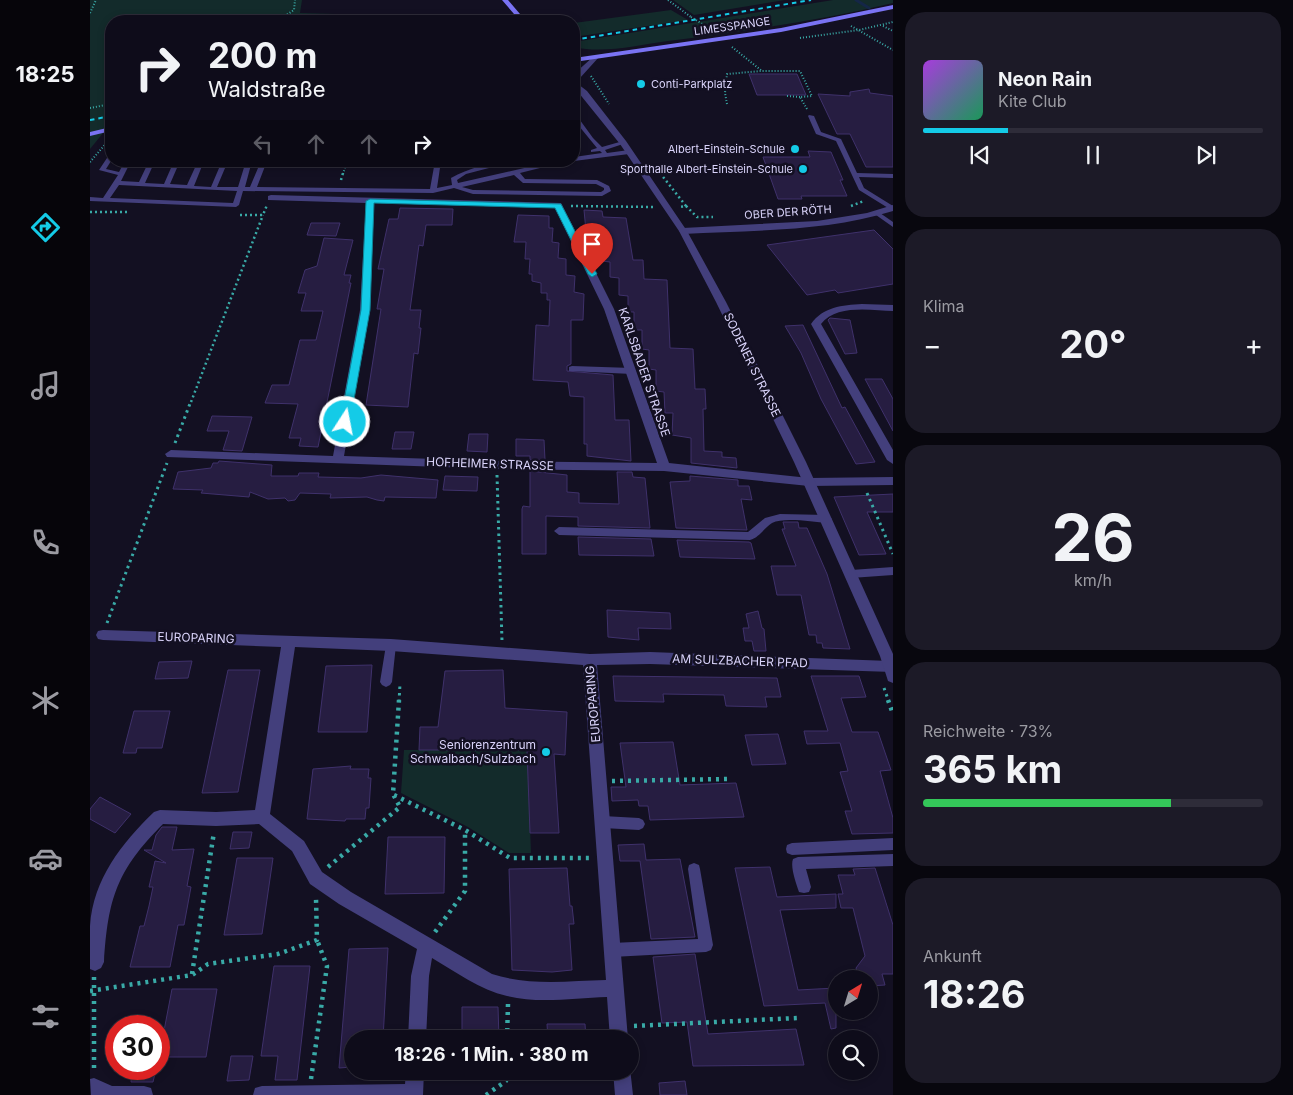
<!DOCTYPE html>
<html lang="de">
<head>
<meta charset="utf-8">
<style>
	:root { --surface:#0e0c1a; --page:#1c1a27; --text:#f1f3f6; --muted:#9b9ba2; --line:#2e2c39; --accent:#14cbe7 }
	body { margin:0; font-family:Inter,sans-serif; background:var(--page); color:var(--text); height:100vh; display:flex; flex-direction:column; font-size:19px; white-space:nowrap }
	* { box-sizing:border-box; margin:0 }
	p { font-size:16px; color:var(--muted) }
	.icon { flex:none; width:28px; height:28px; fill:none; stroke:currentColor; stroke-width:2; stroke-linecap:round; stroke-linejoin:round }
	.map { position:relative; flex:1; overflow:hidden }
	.drawer { display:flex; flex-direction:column; gap:12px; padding:12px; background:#08070e; width:400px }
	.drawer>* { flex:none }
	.top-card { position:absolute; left:15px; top:15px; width:475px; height:152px; border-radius:20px; box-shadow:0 2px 8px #0003,0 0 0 1px var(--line); background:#0e0c1a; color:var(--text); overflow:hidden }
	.needle { width:32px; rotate:38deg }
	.fabs { position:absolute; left:738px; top:970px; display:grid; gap:10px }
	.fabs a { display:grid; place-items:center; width:50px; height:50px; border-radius:50%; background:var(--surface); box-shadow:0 2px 8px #0003,0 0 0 1px var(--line); font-size:25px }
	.speed { position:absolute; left:15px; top:1015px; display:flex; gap:10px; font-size:25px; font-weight:700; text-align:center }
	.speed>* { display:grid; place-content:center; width:65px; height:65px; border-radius:50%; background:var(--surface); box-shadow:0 2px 8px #0003,0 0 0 1px var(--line); line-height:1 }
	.speed .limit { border:8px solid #d22; background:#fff; color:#111 }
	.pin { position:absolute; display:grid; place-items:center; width:42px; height:42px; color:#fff; margin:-51px -21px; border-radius:50% 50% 50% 0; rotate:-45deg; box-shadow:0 0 5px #0007 }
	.pin .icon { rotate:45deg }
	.me { position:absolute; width:55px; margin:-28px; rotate:11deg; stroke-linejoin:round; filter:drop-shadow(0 0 4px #0008) }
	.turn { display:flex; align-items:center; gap:18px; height:105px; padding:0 20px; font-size:22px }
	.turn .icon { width:65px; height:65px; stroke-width:2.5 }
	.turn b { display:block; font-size:35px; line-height:42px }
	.lanes { display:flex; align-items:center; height:48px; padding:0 20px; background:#0003; justify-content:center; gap:25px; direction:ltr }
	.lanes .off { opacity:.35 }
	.big { font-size:38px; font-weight:700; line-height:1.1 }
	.drawer .card { flex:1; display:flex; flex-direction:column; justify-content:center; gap:8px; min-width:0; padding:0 18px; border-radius:20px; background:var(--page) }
	.drawer .dial { align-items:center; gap:0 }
	.dial b { font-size:65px; line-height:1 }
	.song { display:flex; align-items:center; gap:15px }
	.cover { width:60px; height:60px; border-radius:8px; background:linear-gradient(135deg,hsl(280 70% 55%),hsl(150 70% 35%)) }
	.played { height:5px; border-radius:2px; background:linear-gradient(90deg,var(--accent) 25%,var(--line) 25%) }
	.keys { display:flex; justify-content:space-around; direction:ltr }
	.heat { display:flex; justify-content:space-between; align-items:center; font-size:28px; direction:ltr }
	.charge { height:8px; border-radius:4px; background:linear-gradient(90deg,#34c759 73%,var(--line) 0) }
	.trip { position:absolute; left:254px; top:1030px; width:295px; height:50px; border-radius:25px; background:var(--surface); box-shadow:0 2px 8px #0003,0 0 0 1px var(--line); font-weight:700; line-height:50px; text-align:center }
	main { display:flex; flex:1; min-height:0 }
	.menu { display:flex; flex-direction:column; width:90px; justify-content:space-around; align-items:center; background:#06050a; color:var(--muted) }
	.menu .icon { width:35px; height:35px }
	.menu .active { color:var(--accent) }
	.menu b { font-size:22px; color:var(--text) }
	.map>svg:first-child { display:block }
	.green { fill:#132b2b }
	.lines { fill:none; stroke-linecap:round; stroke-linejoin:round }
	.stream { stroke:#142647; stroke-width:3 }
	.building { fill:#261d41; stroke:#3f316b }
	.path-far3 { stroke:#39aaa7; stroke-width:2; stroke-dasharray:1 2; stroke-linecap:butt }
	.path-far2 { stroke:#39aaa7; stroke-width:2.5; stroke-dasharray:2 3; stroke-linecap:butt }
	.path-far1 { stroke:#39aaa7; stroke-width:3; stroke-dasharray:2.5 4; stroke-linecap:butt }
	.path { stroke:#39aaa7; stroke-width:4.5; stroke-dasharray:3 5; stroke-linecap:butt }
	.service { fill:#433f7c; fill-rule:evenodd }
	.minor { fill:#433f7c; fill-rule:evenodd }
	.tertiary { fill:#433f7c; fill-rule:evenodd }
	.secondary { fill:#7a73f3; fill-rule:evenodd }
	.rail { stroke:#14cbe7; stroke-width:2; stroke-dasharray:4.5 4; stroke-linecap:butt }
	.path-bridge { stroke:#39aaa7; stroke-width:2; stroke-dasharray:1 2; stroke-linecap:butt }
	.route { fill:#14cbe7; stroke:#0d8496 }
	.poi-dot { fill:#14cbe7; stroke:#131022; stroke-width:2 }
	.labels { text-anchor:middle; stroke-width:5; stroke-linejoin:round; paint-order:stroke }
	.far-street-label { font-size:11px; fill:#dad4fb; stroke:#131022 }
	.far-poi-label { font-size:11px; fill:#dad4fb; stroke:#131022; text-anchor:end }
	.street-label { font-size:12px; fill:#dad4fb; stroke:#131022 }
	.poi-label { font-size:12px; fill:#dad4fb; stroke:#131022; text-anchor:end }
</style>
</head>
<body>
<main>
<nav class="menu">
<b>18:25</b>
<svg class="icon active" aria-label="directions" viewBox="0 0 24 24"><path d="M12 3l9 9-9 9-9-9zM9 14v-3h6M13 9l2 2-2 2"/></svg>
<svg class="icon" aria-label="music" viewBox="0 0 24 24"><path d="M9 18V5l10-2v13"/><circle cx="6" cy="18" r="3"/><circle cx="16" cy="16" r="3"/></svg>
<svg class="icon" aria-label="phone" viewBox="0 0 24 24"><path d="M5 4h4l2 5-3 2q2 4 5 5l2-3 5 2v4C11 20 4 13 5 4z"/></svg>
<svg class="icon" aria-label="climate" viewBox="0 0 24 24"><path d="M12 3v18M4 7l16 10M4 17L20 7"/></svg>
<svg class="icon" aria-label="car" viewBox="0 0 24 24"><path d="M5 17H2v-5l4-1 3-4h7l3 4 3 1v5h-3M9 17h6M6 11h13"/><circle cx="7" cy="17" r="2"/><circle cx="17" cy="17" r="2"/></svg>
<svg class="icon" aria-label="filters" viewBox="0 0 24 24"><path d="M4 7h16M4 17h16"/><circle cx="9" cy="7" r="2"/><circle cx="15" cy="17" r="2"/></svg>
</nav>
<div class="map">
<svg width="803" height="1095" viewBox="0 0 803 1095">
	<rect width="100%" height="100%" fill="#131022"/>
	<path class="green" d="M0,0h212l-2,13 210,6 1,2h-400v105l-3,1 -18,22z
		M583,0h112l-91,15z
		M743,0h60v3c-75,18 -149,28 -225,38 -30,4 -65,13 -94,6v-5z
		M581,10l17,10 -114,17v-14z
		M437,745l4,108h-22l-41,-26 -67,-34 3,-43h111z"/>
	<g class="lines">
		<path class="stream" d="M766,0l13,8"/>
	</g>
	<path class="building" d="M659,74h48l9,21h-49z
		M779,89l1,4 23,3v71h-27l-16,-33h-13l-19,-40 32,2v-4z
		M718,151l23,1 12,28h-3l7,16h-46l1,3h-24l-15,-42h47z
		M310,208l53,1 -1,16h-26l-3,21 -4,-1 -9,65h11l-2,18h2l-3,26 -4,-1 -6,54 -42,-2 15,-96h-4l7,-40h-6l11,-50h9z
		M494,210l18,1 1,6 23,1 7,42h10l1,19 23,1 3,68 23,1 2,40h10l1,20h-3l1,42 18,1v5l14,1 1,10 -46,-5v-25l-19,-3 1,-22h-8l-1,-21 -8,-1v-21l-7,-1v-19l-7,-1v-19h-8v-18h-6v-16l-9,-1v-17l-9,-1v-15l-8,-1 -1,-14 -7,-1 -2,-15h-6z
		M428,215l31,1v12h4l-1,14 7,1 -1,15 8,1v16l9,1 -1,16 10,2 -1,26h-12v44l-4,2v5l46,4 2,45h14l2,41 -44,-5v-12h-3v-47l-14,-1 -2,-14 -35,-2 3,-55 13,1 1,-26h-3v-7h-6v-10l-9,-2v-7h-3l1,-15h-5l1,-17h-12z
		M221,223h29l-4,13 -29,-1z
		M784,230l19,19v35l-55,9 -3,-3 -28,5 -40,-50z
		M234,238l29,2 -9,35h7l-2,8h2l-33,164 -19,-1 2,-8h-12l9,-34 -33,-1 7,-18h17l11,-45h16l7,-29h-22l5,-18h-8l7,-23 12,-4z
		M740,318l20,2 7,33 -12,1 -17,-34z
		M713,325l39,83 3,-1 30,55 -19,2 -35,-65 -20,-46 -16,-27z
		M775,379h17l11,20v32z
		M122,416l40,1 -10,34 -19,-1 6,-19h-22z
		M305,432h19l-3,17h-19z
		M379,434h19l-1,18 -20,-1z
		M426,439l28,1 1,20h-15v-4h-14z
		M129,461l53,4 -1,11h27l1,-3h20l-1,4 43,1 20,-3 57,5 -2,18 -51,-1 -1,4 -7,-1 -10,-3 -37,1 1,-4 -31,-1 -5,7 -7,1 -3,-3 -17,1 -18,-7 -1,5 -48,-4 2,-3 -30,-1 5,-17 33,-4 2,-5h5z
		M440,471l37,4v17l12,1v10l40,1 -2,-32h15l1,5 12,1 5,50 -72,-2v-9l-32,-1v38h-24v-45l1,-3 7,1z
		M355,476l33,1 -1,14 -34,-1z
		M600,476l48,4v6h11l3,14 -11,-1 6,31 -71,-2 -6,-46 20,-1z
		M803,494v18h-26l19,42 -27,1 -25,-58z
		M693,522h15l1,6h8l20,46 23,75 -27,-1 -1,-5h-5l-1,-8h-7l-8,-40h-24l-6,-29h25l-14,-37h3z
		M488,537l73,2 3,17 -75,-1z
		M587,540l72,2 2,1 4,16 -75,-2z
		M517,610l63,3 1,16 -33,-1 1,12 -31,-3z
		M668,611l4,17 2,1 2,22h-12l-2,-10h-7l-2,-13h6l-3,-14z
		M102,661l-4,17 -33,1 4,-17z
		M282,665l-5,67h-49l8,-66z
		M138,670h32l-22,122 -36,1z
		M413,670l2,38 62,4 -2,43 -11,-1 5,79h-29l-3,-83h-108l1,-23h18l7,-56z
		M523,676l164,2 4,19h-16l2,10 -41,-1 -2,-11 -61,-1 1,8 -49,-1z
		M721,676h48l7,21 -25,1 11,34h26l13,38 -11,1 13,47v15l-41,1 -7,-23h7l-12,-39 8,-1 -8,-28 -33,1 -3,-13h24z
		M44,711h36l-8,37h-25l-1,5h-13z
		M688,734l8,30 -34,1 -7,-30z
		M583,742l7,43 56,-2 8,34 -94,3 -2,-14h-9l-1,-6 -26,1 -1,-14h15l-6,-44z
		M261,766l-1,3h19l-1,9h3l-2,30h-3l-1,11h-19l-1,2 -38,-2 6,-50z
		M10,797l31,17 -16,19 -25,-14v-10z
		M72,827h15l-5,23 22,-1 -7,37 4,1 -7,38h-6l-8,42h-40l10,-41h4l5,-20 4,-19h-4l6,-26 11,2 -22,-13h8l4,-15z
		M143,832h19l-3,16 -19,1z
		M298,837h57l-1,56 -59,1z
		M554,844l2,16 34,-1 15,78 -44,2 -11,-78h-20l-2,-16z
		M147,858h36l-11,76 -38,1z
		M680,867l7,30 59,-3v14l-56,2 18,80 38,-2v40l-5,1 -6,-26 -61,3 -29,-138z
		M477,868l3,38h2l2,18h-5l3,46 -20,2 -40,-2 -3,-101z
		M785,868l18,57v49h-11l3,11 -16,1v-7h-10l-3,-11 9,-12 -12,-48h-12l-3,-14h5l-5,-19h17l-2,-6z
		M298,948l-5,91h-31v28l-13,1 10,-119z
		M605,954l13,80 88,-5 8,36 -111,1 -6,-44 -25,1 -9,-66z
		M184,966h36l-13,114h-22l3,-24h-17z
		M82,989h45l-11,68h-47z
		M372,1007h36l1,32h-37z
		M457,1024h38l1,15h-38z
		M141,1056h22l-4,24 -22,1z
		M43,1069h23l-3,13h-22z
		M595,1081l2,14h-27l-1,-12z"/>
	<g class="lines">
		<path class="path-far3" d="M578,0l23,17
			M0,13l6,-13
			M187,21l17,-11 1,-10
			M614,25l8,5
			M761,26l42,24
			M793,26l10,5
			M710,38l59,-8 34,-8
			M642,47l30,24h38l12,25 -12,1 7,12
			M501,76l18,28
			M697,96l13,1
			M637,104l-2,-11 2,-19 34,-3
			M0,108l21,-4
			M0,162l19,-22
			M253,174l4,-13"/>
		<path class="path-far2" d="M570,173l26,33 -7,1
			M251,180l2,-7
			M481,206l84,1
			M596,206l11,11h16
			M761,206l13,-5
			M0,212h38
			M150,215h23l4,-10
			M101,402l72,-187"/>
		<path class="path-far1" d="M85,443l16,-42
			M407,475l5,166
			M777,493l26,61
			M17,623l60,-160
			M794,688l5,14
			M309,702l1,-18"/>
		<path class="path" d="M798,700l5,14
			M522,781l116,-2
			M304,795l71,35 45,28h81
			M238,867l72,-60 -7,-13 6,-94
			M345,932l30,-41v-60
			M102,974l22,-142
			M4,977v94
			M0,991l102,-16 16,-11 70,-10 39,-14 -1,-42
			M544,1026l163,-8
			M417,1039l1,-35
			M221,1079l16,-113 -10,-26
			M396,1095l20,-14v-10"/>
		<path class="service" d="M484,115l3,1 16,22 9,9 21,-6 3,2 -21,7 2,3 22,-3 3,2 -3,2 -55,7v-4l28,-4 -2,-2 -9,1v-2l6,-2 -23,-28z
			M719,115l5,1 7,16 20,7 16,34 36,1v4l-34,-1 5,11 29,18v5l-34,-21 -23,-49 -20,-7 -8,-18z
			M21,154v7l-5,8 13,3 6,-11h6l-10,20 18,1 10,-21h6l-10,22 19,1 10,-23h6l-10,23 17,1 11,-24h6l-10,25 17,1 11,-26h6l-11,26h21l8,-26h6l-7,26h5l11,-26h6l-10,26 173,2 5,-28h6l-4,27 15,-3 -1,-7c19,-11 44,-17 65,-17l-50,13 -9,6 1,3 97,-22h13l-48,12 5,6 72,1 12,6 2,5 -9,5 -129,-2 -19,-6 -21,5 -190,-2 -4,14 -3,2 -146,-6v-4l13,1 15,-23 -19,-5 10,-15zM424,175l9,8 73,1 8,4v2l-3,2 -128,-2 -11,-3zM29,185l118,6 -4,12 -123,-5z
			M786,213h4l13,9v5l-17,-12z
			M482,366l60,2 4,3 -4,3 -63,-3v-4z
			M690,514l47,1 5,4 -5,4c-14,-1 -43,-6 -55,0 -8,5 -12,14 -22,17l-191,-5 -5,-4 5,-4 189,5 17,-14z
			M803,567v8l-42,3 -4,-1 -1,-3 1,-3 4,-1z
			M301,641l4,1 1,3 -4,37 -2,3 -4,2 -4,-2 -2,-3 6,-37 1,-3z
			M513,816l36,2 4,2 2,4 -2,4 -4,2 -36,-2 -4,-2 -2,-4 2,-4z
			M803,838v12l-101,5 -5,-2 -1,-4 1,-4 5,-2z
			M803,854v12l-87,3 5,18 -2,5 -5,1 -5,-1c-3,-9 -9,-25 -6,-33l5,-2z
			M604,863l5,2 1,4 13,76 -2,5 -5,2 -94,5 -5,-2 -2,-5 2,-5 5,-2 86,-4 -10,-70 1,-4z"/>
		<path class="minor" d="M181,195l290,8 53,106 55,154 140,15 84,-1v8l-84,1 -145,-15 -167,-2 -330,-12 -2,-3 6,-4 162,6 27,-146 6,-107 -98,-3v-4zM284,203l181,5 49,101 53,154 -160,-2 -153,-5 26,-146z
			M803,205v6c-68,21 -139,19 -210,23l-4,-3 4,-3 134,-7 50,-8z
			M772,304l31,1v6c-22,-1 -57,-7 -72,13l72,126v14l-6,-4 -76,-136c12,-17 31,-19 51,-20z
			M13,630l288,9 199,15 60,-2 240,9 3,1v10l-243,-8 -53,1 31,374h-18l-3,-42c-32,1 -69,7 -100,-1 -27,-6 -51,-24 -75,-38l-3,18 -3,63h-18l3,-63 6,-27 -78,-45 -29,-20 -18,-33 -33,-27 -43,2 -53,-2c-46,46 -55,74 -59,138l-3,6 -6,3 -5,-2c0,-14 0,-29 0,-43 3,-47 32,-83 64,-114l6,-2 56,2 39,-2 26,-163 -178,-7 -5,-1 -2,-4 2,-4zM205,647l96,4 192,14 23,315c-38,1 -77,6 -114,-6l-141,-82 -29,-20 -18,-31 -34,-27z
			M540,1068l3,27h-18l-2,-24h17z
			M316,1071h18l-1,24h-170l2,-7 7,-2 143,-2z
			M4,1078l18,8h32l7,2 2,7h-62l-1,-16z"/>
		<path class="tertiary" d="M504,56l5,1 -19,21h-6v-4z
			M484,81l13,10 39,50 61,90 39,71 80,160 87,192v29l-5,-2 -8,-25 -86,-194 -78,-160 -37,-71 -59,-87 -46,-57z"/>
		<path class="secondary" d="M412,0h6l18,21h-6z
			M803,5v4l-112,23 -207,30v-4l207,-30z
			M21,127v4l-21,5v-4z"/>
		<path class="rail" d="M484,40l237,-40
			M0,120l21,-4"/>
		<path class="path-bridge" d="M601,17l13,8"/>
	</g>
	<path class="route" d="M280,199l191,5 36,70 -5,3 -4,-3 -33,-66 -181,-5 -4,107 -20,112 -5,3 -4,-1 -1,-2 21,-112 5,-109z"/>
	<g class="poi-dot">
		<circle cx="551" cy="84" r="5"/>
		<circle cx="705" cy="149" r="5"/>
		<circle cx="713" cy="169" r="5"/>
		<circle cx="456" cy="752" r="5"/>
	</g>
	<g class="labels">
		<g class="far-street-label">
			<text transform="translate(642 26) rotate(-8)" y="4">LIMESSPANGE</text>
			<text transform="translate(698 212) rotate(-4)" y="4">OBER DER RÖTH</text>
		</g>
		<g class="far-poi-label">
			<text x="561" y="88" text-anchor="start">Conti-Parkplatz</text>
			<text x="695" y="153">Albert-Einstein-Schule</text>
			<text x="703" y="173">Sporthalle Albert-Einstein-Schule</text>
		</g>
		<g class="street-label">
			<text transform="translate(662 365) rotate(64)" y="4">SODENER STRASSE</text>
			<text transform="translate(554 372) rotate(71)" y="4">KARLSBADER STRASSE</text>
			<text transform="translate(400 464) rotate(2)" y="4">HOFHEIMER STRASSE</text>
			<text transform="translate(106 638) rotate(2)" y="4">EUROPARING</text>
			<text transform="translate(650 661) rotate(2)" y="4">AM SULZBACHER PFAD</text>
			<text transform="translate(503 704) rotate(-95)" y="4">EUROPARING</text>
		</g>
		<g class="poi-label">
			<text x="446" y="749">Seniorenzentrum<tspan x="446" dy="14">Schwalbach/Sulzbach</tspan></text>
		</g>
	</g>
</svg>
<div class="fabs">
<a><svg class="needle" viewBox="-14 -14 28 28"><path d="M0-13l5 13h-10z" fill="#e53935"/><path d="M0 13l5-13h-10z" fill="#9b9ba2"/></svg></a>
<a><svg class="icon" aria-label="search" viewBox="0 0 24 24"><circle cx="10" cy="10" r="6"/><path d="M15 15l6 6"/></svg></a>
</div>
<div class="speed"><div class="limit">30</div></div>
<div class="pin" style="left:502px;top:274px;background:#d93025"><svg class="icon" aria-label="arrive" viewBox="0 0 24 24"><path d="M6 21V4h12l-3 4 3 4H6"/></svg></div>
<svg class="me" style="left:255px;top:422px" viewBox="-20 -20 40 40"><circle r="17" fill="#14cbe7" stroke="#fff" stroke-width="3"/><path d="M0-11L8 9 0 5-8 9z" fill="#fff"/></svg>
<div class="trip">18:26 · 1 Min. · 380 m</div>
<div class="top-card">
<div class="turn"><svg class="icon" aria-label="right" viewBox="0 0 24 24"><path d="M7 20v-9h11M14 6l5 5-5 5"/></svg><div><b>200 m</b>Waldstraße</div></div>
<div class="lanes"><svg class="icon off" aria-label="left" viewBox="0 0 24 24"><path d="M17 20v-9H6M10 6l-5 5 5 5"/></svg><svg class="icon off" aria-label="ahead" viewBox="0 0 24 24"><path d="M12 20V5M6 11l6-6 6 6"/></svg><svg class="icon off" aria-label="ahead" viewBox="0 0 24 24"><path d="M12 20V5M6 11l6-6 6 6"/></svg><svg class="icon" aria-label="right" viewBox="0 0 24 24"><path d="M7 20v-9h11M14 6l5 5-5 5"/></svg></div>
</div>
</div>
<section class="drawer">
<div class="card">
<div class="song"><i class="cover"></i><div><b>Neon Rain</b><p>Kite Club</p></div></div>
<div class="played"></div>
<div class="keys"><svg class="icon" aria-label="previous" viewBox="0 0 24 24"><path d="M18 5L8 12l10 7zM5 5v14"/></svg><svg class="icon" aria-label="pause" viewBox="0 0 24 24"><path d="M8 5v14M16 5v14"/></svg><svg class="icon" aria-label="next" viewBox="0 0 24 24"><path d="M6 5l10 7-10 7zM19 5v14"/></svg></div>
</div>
<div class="card"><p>Klima</p>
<div class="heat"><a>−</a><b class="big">20°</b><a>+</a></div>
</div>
<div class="card dial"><b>26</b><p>km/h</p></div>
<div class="card"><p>Reichweite · 73%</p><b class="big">365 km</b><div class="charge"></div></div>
<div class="card"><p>Ankunft</p><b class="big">18:26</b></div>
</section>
</main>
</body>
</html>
